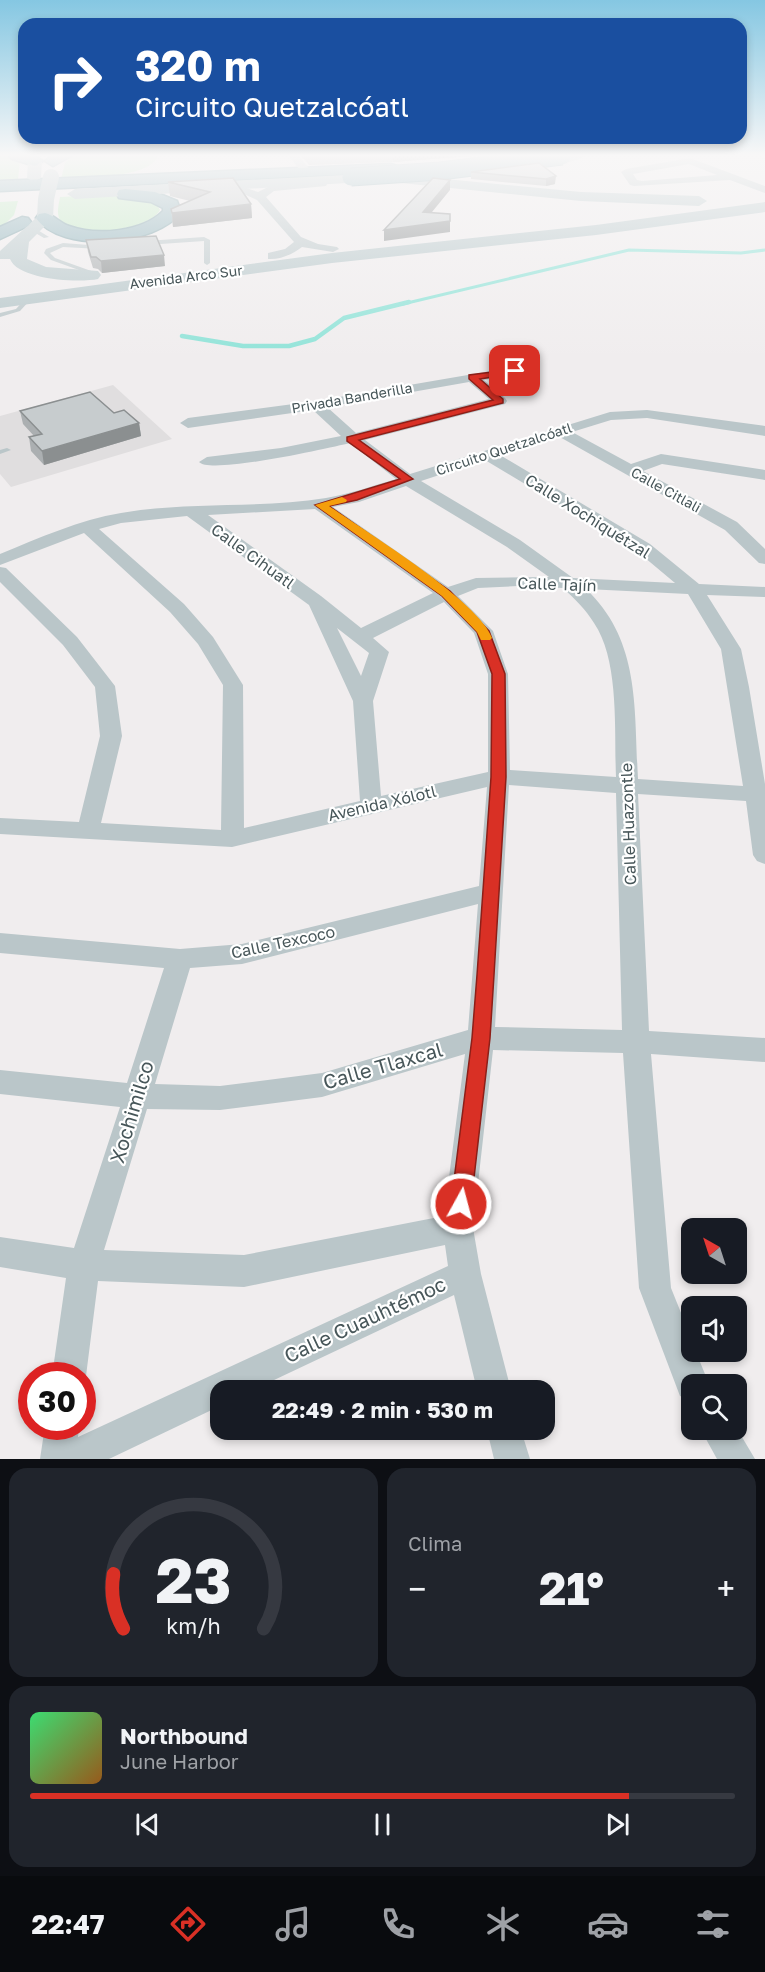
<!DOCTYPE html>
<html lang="es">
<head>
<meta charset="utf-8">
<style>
	:root { --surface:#171b24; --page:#20242c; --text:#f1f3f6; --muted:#9ea1a6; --line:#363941; --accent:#d93025 }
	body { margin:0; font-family:"Golos Text",sans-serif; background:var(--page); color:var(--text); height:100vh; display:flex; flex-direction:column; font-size:22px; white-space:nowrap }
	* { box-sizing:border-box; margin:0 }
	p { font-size:20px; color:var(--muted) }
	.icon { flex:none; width:33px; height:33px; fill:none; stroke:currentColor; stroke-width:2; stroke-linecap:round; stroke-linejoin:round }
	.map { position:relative; height:1459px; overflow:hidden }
	.details { display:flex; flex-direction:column; gap:9px; padding:9px; background:#0d0f14; flex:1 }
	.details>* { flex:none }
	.top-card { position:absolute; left:18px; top:18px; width:729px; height:126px; border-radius:18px; box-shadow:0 3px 9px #0003; background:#1a4fa0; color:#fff; overflow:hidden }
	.needle { width:39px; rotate:321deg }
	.controls { position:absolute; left:681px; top:1218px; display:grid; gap:12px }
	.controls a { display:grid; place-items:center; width:66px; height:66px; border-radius:12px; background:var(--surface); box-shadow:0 3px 9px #0003; font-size:30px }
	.speed { position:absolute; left:18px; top:1362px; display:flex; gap:12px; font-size:30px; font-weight:700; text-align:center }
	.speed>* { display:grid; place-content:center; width:78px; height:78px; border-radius:50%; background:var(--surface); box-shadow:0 3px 9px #0003; line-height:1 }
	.speed .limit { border:9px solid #d22; background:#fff; color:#111 }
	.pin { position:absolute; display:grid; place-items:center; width:51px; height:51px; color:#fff; margin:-26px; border-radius:12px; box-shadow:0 3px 9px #0006 }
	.me { position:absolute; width:66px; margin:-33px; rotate:7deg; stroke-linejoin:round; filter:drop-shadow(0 0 4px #0008) }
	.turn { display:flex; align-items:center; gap:21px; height:126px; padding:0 18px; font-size:27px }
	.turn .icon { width:78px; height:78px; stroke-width:2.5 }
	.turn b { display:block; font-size:42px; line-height:51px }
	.big { font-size:45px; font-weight:700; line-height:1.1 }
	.details .card { flex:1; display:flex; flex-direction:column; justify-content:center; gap:9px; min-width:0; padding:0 21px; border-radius:18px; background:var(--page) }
	.details .dial { align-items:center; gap:0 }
	.dial svg { height:156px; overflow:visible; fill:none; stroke:var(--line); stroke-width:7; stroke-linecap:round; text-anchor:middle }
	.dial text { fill:var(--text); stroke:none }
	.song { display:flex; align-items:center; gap:18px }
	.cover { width:72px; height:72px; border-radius:9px; background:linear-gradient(135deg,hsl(140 70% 55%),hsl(30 70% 35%)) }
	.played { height:6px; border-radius:3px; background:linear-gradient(90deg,var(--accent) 85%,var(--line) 85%) }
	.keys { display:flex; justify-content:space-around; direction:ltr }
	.heat { display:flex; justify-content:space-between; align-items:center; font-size:33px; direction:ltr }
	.details .tiles { flex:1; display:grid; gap:9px; grid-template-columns:1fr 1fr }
	.card:last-child { grid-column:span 2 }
	.trip { position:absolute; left:210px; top:1380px; width:345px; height:60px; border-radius:18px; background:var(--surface); box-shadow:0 3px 9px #0003; font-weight:700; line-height:60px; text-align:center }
	.tab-bar { display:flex; height:96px; justify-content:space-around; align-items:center; background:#090b0e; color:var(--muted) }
	.tab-bar .icon { width:42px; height:42px }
	.tab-bar .active { color:var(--accent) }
	.tab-bar b { font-size:27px; color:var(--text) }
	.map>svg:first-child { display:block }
	.education { fill:#e0dedf }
	.green { fill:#bfeac1 }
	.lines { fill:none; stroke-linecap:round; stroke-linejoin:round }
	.stream-far1 { stroke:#90e3d8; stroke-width:3 }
	.stream { stroke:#90e3d8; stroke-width:4.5 }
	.highway-casing { stroke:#749ba3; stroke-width:3 }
	.lane { fill:#bac6c9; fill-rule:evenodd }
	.street { fill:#bac6c9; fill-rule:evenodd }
	.secondary { fill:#b7c7ca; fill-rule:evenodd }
	.highway { fill:#89afb8; fill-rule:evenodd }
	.highway-bridge-casing { stroke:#749ba3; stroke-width:19; stroke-linecap:butt }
	.secondary-bridge { stroke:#b7c7ca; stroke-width:16 }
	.highway-bridge { stroke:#89afb8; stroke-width:17 }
	.wall { fill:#abafb1 }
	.shaded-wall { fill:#8b8f90 }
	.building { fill:#c7ccce; stroke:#8b8f90; stroke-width:1.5 }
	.route { fill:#d93025; stroke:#8d1f18; stroke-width:1.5 }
	.slow { fill:#f59e0b }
	.labels { text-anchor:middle; stroke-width:4.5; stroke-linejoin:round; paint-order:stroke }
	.far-street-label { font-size:14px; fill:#475659; stroke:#fff }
	.street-label { font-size:16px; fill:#475659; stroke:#fff }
	.near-street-label { font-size:20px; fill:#475659; stroke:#fff }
</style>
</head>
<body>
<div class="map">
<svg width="765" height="1459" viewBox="0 0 765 1459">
	<rect width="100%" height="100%" fill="#f0edee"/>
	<path class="education" d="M113,385l59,54 -161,48 -11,-13v-58z"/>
	<path class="green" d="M0,156h9l11,5 -2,18 -18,1z
		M72,156h84l1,2c-12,21 -74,19 -96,21l4,-16z
		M121,194l34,8 5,8c-11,21 -88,30 -100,10 -4,-8 -1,-16 0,-23z
		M18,201l-4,14 -14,14v-27z"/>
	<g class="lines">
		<path class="stream-far1" d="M403,304l226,-54 112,3 24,-3"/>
		<path class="stream" d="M182,336l61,10h46l26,-7 29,-21 65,-16"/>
		<g class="highway-casing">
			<path id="highway" d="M9,156h26l8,5 -8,5 -23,-7z
				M51,156h20l-18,10 -8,-5z
				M391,164l6,2 2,3 -2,3 -397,19v-10z
				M125,189l30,3 22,9 4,11c-24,34 -120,42 -145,6l3,-4 6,-1c9,2 15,10 24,13 28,10 73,6 94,-15v-3l-12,-6 -32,-4 -2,-4 2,-4z
				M22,217l6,1 3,4 -3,4 -28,13v-12z"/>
		</g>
		<path class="lane" d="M32,229h4l13,8 -5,1 -12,-7z
			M204,237l6,3v23l-3,2 -3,-2v-22l-58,4 -3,-2 3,-2z
			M63,243l39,3 1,1 -3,2 -37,-2 -13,6 5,5 39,14v2h-4l-39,-14 -7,-7 2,-4z
			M26,298l5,1 -11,12 -20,6v-4l16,-4z
			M7,448l4,2 -11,4v-4z"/>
		<path class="street" d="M289,156h10l12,15 -1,2h-8z
			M690,158l75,28v7l-35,-13 -96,6 -4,-1 -9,-13 5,-3zM689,164l28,11 -75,6 -5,-1 -4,-6z
			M322,181l5,3 -1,2 -52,5 -8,6 35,40 17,7 19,3 2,2 -6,3 -31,-5c-9,7 -22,13 -34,12v-6l17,-4 9,-7 -37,-42 -31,-14 5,-3 27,9 14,-7z
			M515,367l5,1 2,3 -2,3 -36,6 21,18 2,3 -2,3 -140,36 45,34 200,-62 37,-2 118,16v10l-118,-18 -36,2 -39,12 59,32 30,-10 104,16v10l-103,-16 -19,7 94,51 28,27v15l-6,-1 -34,-33 -167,-94 -58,19 150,89 49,40 66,3v10l-58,-2 34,54 8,38 16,97v80l-8,-3 -4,-6 -7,-54 -108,-7 11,237 116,7v24l-114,-8 20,234 21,52v12h4l13,32h-17v17l-12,-5 -41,-108 -16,-235 -130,-3 -20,178 8,46 30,116h-34l-23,-95 -201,95h-33v16l-111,53h-69l5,-33h34l-1,11 370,-171 -3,-21 -201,42 -146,-6 -12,95 -4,8v-8h-30l14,-98 -66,-11v-30l74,11 46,-141 -120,-13v-24l127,13 37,-115 -164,-15v-20l180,16 62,-5 237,-58 8,-99 -255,60 -232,-13v-16l79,4 21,-86 -5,-49 -32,-42 -63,-63v-15l6,1 71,69 38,49 7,50 -21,87 120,7 2,-145 -25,-41 -28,-32 -86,-79 -84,32v-11c39,-16 79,-34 121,-41 67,-12 137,-4 205,-15 24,-4 46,-12 70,-19l-46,-36c-21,5 -140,32 -151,19l8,-5 74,-9 60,-12 -28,-26 -125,18 -8,-5 8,-5 128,-17zM469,382l20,17 -133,34 -29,-26zM485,460l153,92 37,31 -102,-5 -53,-38 -99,-59zM406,486l101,61 42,30 -73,1 -28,9 -115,-80 26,-5zM315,509l118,84 -72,35 -40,-32 -113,-81zM187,516l122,89 44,96 7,100 -116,27 -1,-143 -30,-48 -29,-33 -85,-75 22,-6zM518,586l45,2c12,11 23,22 31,35 26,38 20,110 22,154l-106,-7 -2,-96 -15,-43 -35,-35 20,-8zM586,589l102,5 33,55 22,137 -105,-7c-4,-69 3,-138 -52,-190zM444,602l30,31 14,41v98l-107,24 -8,-95 16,-49 -16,-14zM337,628l32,25 -8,23zM509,785l107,8 6,237 -127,-3zM478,904l-10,126 -146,43 -102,13 -65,-2 35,-116 52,-4zM465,1054l-21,162 -200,39 -140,-5 43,-141 73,1 102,-13z
			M736,1427l19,32h-38l-16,-29h35z
			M487,1430h34l9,29h-36z"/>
		<path class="secondary" d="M543,156h42c-7,7 -55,13 -62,6l2,-3z
			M35,157l7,4 -1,17 -7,4 -7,-4 1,-17z
			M383,173l198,19 118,4 8,5 -8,5 -118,-5 -200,-20 -306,18 -8,-5 8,-5z
			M46,194l8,5 -1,19 -24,24 -2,17 19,8 52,4 3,4 -3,4c-19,4 -80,1 -88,-20h-10v-8l37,-34 1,-18z
			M765,202v10l-169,23 -264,28 -332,45v-10l332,-45 264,-28z"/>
		<use href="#highway" class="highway"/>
		<g class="highway-bridge-casing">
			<path id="highway-bridge" d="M351,177l89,-6 122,-15"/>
		</g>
		<path class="secondary-bridge" d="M46,199l5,-22"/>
		<use href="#highway-bridge" class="highway-bridge"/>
	</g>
	<path class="wall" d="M301,156h169l-77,6 -84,3z
		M539,163l16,21 -9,2 -75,-7v-7z
		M233,178l18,26 1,14 -79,9 -2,-18 19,-8 -20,-5 -2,-14z
		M86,240l79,26 -63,7 -4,-4 -5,-1 -5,-16z
		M20,411l94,2 25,10 2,13 -97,29 -13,-14 -2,-14 5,-1 -11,-12z"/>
	<path class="shaded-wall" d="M393,156h77l-77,6z
		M556,176l-1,8 -9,2v-7z
		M450,180v10l-27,33v-11z
		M251,204l1,14 -79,9 -1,-14z
		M450,221v11l-66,9v-11z
		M164,255l1,11 -63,7 -1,-12z
		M139,423l2,13 -97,29 -2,-14z"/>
	<path class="building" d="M539,163l17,13 -10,3 -75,-7z
		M233,178l18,26 -79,9 -1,-4 39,-17 -42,-10z
		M433,178l17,2 -27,32 27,2v7l-66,9z
		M156,236l8,19 -63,6 -5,-4h-5l-5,-17z
		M90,392l24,21 10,-3 15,13 -97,28 -13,-14 13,-3 -22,-23z"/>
	<linearGradient id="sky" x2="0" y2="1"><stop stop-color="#85c7e2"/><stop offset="0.43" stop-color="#f8f7f7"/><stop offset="1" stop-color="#f8f7f7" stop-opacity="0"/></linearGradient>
	<rect width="765" height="360" fill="url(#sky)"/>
	<path class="route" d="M515,369h3v4l-38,6 23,20v4l-144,37 54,39 -56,21 -28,6 121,85 39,40 16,43 1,103 -12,198 -4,63 -19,166 -3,7 -7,2 -7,-2 -3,-7 21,-166 5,-63 14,-198 1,-103 -15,-42 -35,-36 -127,-91 85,-26 -53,-38v-4l146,-37 -24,-21v-4z"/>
	<path class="slow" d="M342,497l5,3 -1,2 -17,4c36,25 150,95 163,132l-2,2h-9l-4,-8 -35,-36 -127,-91z"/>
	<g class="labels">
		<g class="far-street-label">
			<text transform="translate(186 277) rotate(-7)" y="5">Avenida Arco Sur</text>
			<text transform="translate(352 398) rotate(-10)" y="5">Privada Banderilla</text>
			<text transform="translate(504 449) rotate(-18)" y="5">Circuito Quetzalcóatl</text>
			<text transform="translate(666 490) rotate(29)" y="5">Calle Citlali</text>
		</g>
		<g class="street-label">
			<text transform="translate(588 516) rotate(32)" y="6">Calle Xochiquétzal</text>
			<text transform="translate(253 556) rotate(36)" y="6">Calle Cihuatl</text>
			<text transform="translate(557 584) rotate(2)" y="6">Calle Tajín</text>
			<text transform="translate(382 803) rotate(-13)" y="6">Avenida Xólotl</text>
			<text transform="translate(628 824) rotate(-92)" y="6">Calle Huazontle</text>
			<text transform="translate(283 942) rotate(-12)" y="6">Calle Texcoco</text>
		</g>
		<g class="near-street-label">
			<text transform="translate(383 1066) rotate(-16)" y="7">Calle Tlaxcal</text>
			<text transform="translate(132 1112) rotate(-73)" y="7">Xochimilco</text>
			<text transform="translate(365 1320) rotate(-25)" y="7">Calle Cuauhtémoc</text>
		</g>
	</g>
</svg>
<div class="controls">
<a><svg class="needle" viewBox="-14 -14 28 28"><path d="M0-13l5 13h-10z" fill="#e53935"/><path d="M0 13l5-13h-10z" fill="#9ea1a6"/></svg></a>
<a><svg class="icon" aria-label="sound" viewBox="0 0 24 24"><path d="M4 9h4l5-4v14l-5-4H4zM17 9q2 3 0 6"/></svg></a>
<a><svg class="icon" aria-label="search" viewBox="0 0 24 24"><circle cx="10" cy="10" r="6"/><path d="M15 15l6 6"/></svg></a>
</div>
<div class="speed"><div class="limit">30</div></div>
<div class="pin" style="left:515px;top:371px;background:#d93025"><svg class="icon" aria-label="arrive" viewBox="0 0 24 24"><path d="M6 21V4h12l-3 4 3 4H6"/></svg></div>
<svg class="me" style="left:461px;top:1204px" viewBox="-20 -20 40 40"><circle r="17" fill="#d93025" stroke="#fff" stroke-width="3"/><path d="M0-11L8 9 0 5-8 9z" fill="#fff"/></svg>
<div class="trip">22:49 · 2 min · 530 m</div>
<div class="top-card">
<div class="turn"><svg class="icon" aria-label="right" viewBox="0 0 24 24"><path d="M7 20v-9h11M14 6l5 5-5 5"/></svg><div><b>320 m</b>Circuito Quetzalcóatl</div></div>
</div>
</div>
<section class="details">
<div class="tiles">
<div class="card dial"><svg viewBox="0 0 100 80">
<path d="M14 69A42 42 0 1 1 86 69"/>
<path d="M14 69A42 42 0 0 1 9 41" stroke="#d93025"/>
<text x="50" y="56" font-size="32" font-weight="700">23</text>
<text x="50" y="72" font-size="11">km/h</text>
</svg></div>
<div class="card"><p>Clima</p>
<div class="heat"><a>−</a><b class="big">21°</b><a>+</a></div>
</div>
<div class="card">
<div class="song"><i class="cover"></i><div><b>Northbound</b><p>June Harbor</p></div></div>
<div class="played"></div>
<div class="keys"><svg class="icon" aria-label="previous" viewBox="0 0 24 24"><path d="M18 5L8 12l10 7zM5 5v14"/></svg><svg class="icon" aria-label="pause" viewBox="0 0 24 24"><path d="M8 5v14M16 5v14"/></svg><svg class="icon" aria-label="next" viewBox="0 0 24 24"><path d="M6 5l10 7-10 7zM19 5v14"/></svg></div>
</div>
</div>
</section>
<nav class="tab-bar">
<b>22:47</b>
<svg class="icon active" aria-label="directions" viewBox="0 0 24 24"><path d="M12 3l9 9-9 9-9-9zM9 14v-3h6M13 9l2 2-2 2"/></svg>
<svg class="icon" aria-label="music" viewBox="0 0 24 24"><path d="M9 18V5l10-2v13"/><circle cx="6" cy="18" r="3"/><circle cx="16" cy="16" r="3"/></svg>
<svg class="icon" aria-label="phone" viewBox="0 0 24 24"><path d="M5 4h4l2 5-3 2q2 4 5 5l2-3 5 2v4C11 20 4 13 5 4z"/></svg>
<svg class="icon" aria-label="climate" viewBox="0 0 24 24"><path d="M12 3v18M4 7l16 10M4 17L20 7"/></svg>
<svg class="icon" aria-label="car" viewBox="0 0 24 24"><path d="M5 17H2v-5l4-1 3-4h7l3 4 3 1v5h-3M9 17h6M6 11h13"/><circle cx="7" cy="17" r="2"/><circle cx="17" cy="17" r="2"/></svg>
<svg class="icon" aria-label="filters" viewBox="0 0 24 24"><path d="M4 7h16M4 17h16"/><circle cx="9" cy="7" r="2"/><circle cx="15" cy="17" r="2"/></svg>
</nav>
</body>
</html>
